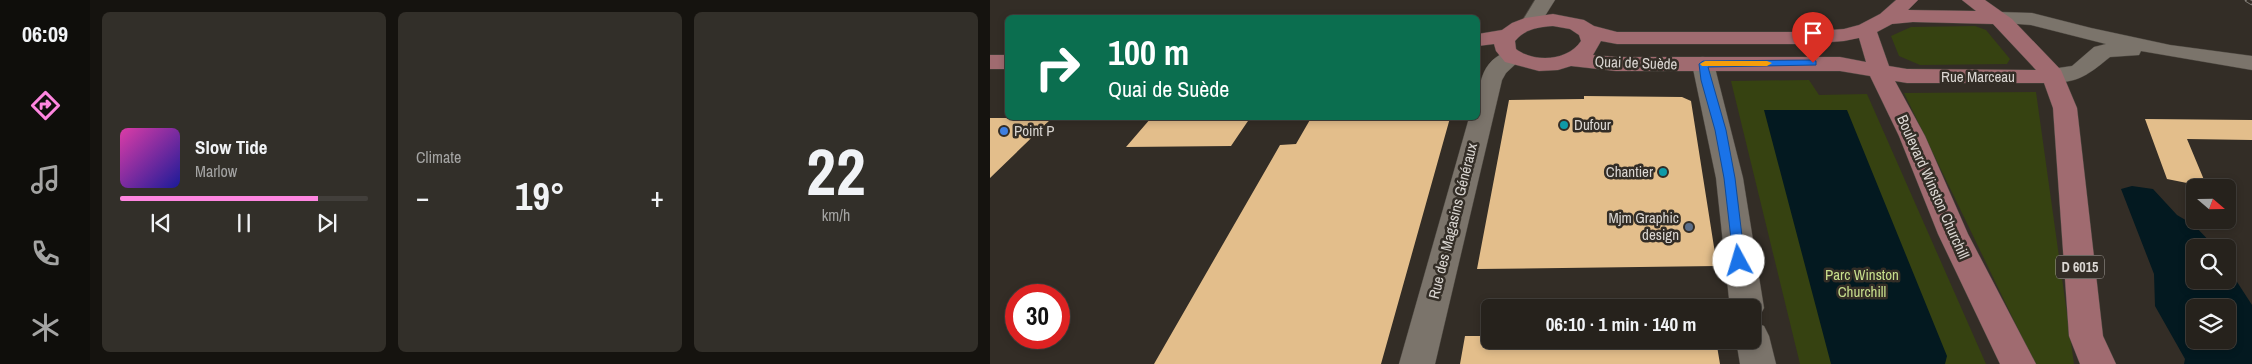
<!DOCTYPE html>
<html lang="en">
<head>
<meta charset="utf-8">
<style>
	:root { --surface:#26221c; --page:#322f29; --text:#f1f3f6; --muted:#a4a4a3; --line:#423f3b; --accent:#fe86e0 }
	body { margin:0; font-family:"Archivo Narrow",sans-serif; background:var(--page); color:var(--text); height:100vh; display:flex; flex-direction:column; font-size:19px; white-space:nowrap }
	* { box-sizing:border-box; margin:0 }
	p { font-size:16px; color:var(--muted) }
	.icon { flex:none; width:28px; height:28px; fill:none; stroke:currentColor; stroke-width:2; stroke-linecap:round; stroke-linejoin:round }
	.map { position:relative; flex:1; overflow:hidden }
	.side { display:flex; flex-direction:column; gap:12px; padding:12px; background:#15130f; width:900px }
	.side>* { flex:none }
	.banner { position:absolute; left:15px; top:15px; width:475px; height:105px; border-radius:8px; box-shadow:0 2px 8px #0003,0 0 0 1px var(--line); background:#0b6e4f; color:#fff; overflow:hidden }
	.needle { width:32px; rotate:110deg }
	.fabs { position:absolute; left:1196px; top:179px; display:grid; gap:10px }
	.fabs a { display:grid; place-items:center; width:50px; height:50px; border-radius:8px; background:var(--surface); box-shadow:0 2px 8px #0003,0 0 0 1px var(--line); font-size:25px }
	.speed { position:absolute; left:15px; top:284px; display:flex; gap:10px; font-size:25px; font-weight:700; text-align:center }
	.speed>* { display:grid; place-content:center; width:65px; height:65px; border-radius:50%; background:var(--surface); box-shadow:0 2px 8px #0003,0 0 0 1px var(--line); line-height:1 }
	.speed .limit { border:8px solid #d22; background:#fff; color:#111 }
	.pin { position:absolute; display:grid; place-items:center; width:42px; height:42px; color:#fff; margin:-51px -21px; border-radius:50% 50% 50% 0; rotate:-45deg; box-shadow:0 0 5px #0007 }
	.pin .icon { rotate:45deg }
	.me { position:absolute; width:55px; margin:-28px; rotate:354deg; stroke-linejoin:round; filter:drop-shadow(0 0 4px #0008) }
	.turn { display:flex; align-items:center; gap:18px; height:105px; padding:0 20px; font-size:22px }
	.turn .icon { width:65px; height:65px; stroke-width:2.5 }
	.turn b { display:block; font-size:35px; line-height:42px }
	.big { font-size:38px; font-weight:700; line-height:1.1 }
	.side .widget { flex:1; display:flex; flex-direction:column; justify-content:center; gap:8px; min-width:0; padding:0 18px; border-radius:8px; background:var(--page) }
	.side .dial { align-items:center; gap:0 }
	.dial b { font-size:65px; line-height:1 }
	.song { display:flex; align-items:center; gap:15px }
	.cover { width:60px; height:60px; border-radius:8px; background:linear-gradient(135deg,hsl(320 70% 55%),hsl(240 70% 35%)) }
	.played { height:5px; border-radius:2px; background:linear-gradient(90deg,var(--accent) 80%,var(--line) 80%) }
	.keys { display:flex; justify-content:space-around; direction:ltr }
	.heat { display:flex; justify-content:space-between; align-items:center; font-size:28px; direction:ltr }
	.side .tiles { flex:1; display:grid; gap:12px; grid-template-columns:repeat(3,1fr) }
	.trip { position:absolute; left:491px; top:299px; width:280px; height:50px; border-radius:8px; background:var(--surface); box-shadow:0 2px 8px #0003,0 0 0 1px var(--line); font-weight:700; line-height:50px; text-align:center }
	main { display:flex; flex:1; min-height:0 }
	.tab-bar { display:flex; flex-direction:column; width:90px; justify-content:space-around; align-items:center; background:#0f0e0b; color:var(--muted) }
	.tab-bar .icon { width:35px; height:35px }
	.tab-bar .current { color:var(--accent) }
	.tab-bar b { font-size:22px; color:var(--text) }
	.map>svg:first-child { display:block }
	.green { fill:#364211 }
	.water { fill:#031920; fill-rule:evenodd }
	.building { fill:#e3be8b }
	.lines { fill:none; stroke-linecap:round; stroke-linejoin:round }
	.minor-casing { stroke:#4d4841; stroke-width:1 }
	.major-casing { stroke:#4d4841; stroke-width:1 }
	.minor { fill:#7b746b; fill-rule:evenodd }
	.major { fill:#a06b70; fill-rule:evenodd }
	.rail-casing { stroke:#847f79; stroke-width:4.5 }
	.rail { stroke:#332d26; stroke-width:3; stroke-dasharray:9; stroke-linecap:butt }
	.route { fill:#1a73e8; stroke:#114b97 }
	.slow { fill:#f59e0b }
	.culture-dot { fill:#0f9aa8; stroke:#332d26; stroke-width:2 }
	.shop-dot { fill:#3f7fe0; stroke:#332d26; stroke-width:2 }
	.service-dot { fill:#5c6f8a; stroke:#332d26; stroke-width:2 }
	.labels { text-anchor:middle; stroke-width:5; stroke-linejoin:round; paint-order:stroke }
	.shield { fill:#332d26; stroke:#a8a39e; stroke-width:1 }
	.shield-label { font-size:14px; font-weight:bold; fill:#dad6d2 }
	.street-label { font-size:15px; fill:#dad6d2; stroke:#332d26 }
	.poi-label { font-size:15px; fill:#dad6d2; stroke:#332d26; text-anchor:start }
	.park-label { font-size:15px; fill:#c7de8c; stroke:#332d26 }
</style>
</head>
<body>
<main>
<nav class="tab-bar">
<b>06:09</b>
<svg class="icon current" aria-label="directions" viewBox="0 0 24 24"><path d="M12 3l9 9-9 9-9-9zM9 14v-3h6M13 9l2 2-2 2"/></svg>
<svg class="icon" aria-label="music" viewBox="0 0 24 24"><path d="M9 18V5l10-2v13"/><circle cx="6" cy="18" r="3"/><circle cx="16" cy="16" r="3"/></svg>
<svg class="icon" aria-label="phone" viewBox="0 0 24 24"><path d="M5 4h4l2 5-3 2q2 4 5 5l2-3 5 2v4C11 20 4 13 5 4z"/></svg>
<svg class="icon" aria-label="climate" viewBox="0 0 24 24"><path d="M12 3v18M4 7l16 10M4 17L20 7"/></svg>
</nav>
<section class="side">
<div class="tiles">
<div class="widget">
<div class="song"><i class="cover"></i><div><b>Slow Tide</b><p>Marlow</p></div></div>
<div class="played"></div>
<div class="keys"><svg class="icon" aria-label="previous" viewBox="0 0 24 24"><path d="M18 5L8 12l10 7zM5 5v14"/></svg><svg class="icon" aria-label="pause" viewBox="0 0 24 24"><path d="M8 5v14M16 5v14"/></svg><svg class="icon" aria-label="next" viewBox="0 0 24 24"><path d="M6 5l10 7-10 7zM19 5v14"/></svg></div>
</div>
<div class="widget"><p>Climate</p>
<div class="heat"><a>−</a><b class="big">19°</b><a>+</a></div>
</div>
<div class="widget dial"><b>22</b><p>km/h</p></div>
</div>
</section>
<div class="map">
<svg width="1262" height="364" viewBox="0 0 1262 364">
	<rect width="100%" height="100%" fill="#332d26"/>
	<path class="green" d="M985,26l11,4 24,29 -3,5 -87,1 -21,-9 -8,-20 20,-9z
		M819,80l10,15 48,-1 119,270h-186l-69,-283z
		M1046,92l38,272h-39l-131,-271z"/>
	<path class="water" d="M774,110h83l100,246 -2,8h-114z
		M1142,186l21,3 24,26 17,10 21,22 -20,1v32h33v-12l24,37v59h-68l1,-5 -30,-53 -1,-32 -33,-85zM1205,308h33v32h-33z"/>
	<path class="building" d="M594,96l98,1 9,4 26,165 -240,3 32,-169 75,-1z
		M0,118h62l-62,60z
		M161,118h99l-19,28 -105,1z
		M321,118h139l-69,246h-227l126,-219 16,-1z
		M1155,119l107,1v20l-65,-1 20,48 -40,-8z
		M475,336h25v4h226l4,24h-260z"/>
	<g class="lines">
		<g class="minor-casing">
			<path id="minor" d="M545,0h20l-17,27 -7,2 -7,-2 -3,-4z
				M1009,12l33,1 59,15 79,17 82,11v14l-111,-19 -2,4 -29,2c-21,17 -36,30 -65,23l-3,-5 3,-5 27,-4 22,-19 12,-3 -75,-19 -39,-3 -3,-4 3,-4z
				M522,50l8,2 3,5 -17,16 -4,7 -67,284h-36l70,-246h9c0,-29 0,-59 34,-68z
				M713,57l8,2 3,5 29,114 21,130 -5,9 -7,2v-11h-22l-14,-130 -24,-114 3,-5z
				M762,322l12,4 5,10 7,28h-36l-4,-24h16z"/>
		</g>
		<g class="major-casing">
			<path id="major" d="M906,0h22l-10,10 68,1 -14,-11h23l27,19 49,51 16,38 26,228 13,28h-36l-11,-28 -16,-228 -9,-25h-137l-12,-2 30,55 43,98 68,130h-36l-62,-130 -39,-98 -29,-60 -30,-5h-224l-45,-5 -13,4 -19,1 -34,-9 -9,-11 -2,-7 -16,2v-12l24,-4 10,-7 13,-5 28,-4 31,6 10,6 23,6h187l40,-3 15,-4 21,-11zM923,22l80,2 43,46 -129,-1 -18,-3 -12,-34 15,-8zM563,26l17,3 9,6 2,6c-13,20 -47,22 -65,8l-1,-8c10,-12 23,-14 38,-15zM869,38l7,24 -26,-5h-224l-23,-2 8,-14 16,3h187l40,-3z
				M0,55h18v14h-18z"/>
		</g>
		<use href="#minor" class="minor"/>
		<use href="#major" class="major"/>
		<g class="rail-casing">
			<path id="rail" d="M1257,0l5,3"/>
		</g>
		<use href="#rail" class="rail"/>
	</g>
	<path class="route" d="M823,60l3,1v4l-108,2 18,63 9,48 10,83 -2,4h-9l-10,-87 -9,-48 -14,-50 -2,-16 4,-3z"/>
	<path class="slow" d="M715,61h62l5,2 -5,3h-65l-2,-2z"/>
	<g class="culture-dot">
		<circle cx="574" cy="125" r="5"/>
		<circle cx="673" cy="172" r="5"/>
	</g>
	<circle class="shop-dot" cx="14" cy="131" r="5"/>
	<circle class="service-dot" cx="699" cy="227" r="5"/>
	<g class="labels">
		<rect class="shield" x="1066" y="255.5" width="48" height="23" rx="4"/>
		<g class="shield-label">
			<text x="1090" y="272">D 6015</text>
		</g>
		<g class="street-label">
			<text transform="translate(646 63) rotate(2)" y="5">Quai de Suède</text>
			<text x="988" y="82">Rue Marceau</text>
			<text transform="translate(943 187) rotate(66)" y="5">Boulevard Winston Churchill</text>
			<text transform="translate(463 221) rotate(-76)" y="5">Rue des Magasins Généraux</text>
		</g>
		<g class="poi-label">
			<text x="584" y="130">Dufour</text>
			<text x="24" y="136">Point P</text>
			<text x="663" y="177" text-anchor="end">Chantier</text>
			<text x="689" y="223" text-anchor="end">Mjm Graphic<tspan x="689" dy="17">design</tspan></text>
		</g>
		<g class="park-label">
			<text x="872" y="280">Parc Winston<tspan x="872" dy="17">Churchill</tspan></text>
		</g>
	</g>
</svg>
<div class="fabs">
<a><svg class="needle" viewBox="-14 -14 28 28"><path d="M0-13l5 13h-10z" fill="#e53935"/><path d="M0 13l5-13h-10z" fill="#a4a4a3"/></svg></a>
<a><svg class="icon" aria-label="search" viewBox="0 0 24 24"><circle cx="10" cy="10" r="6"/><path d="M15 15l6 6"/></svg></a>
<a><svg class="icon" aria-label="layers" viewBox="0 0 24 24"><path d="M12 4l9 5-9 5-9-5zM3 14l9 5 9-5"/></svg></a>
</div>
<div class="speed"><div class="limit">30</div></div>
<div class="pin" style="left:823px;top:63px;background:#d93025"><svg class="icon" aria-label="arrive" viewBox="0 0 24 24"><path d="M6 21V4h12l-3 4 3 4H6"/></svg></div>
<svg class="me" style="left:749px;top:261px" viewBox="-20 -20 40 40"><circle r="19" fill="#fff"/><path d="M0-13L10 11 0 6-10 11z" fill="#1a73e8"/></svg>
<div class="trip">06:10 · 1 min · 140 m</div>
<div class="banner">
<div class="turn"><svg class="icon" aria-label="right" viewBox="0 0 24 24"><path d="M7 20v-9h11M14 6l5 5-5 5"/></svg><div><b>100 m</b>Quai de Suède</div></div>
</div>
</div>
</main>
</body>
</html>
